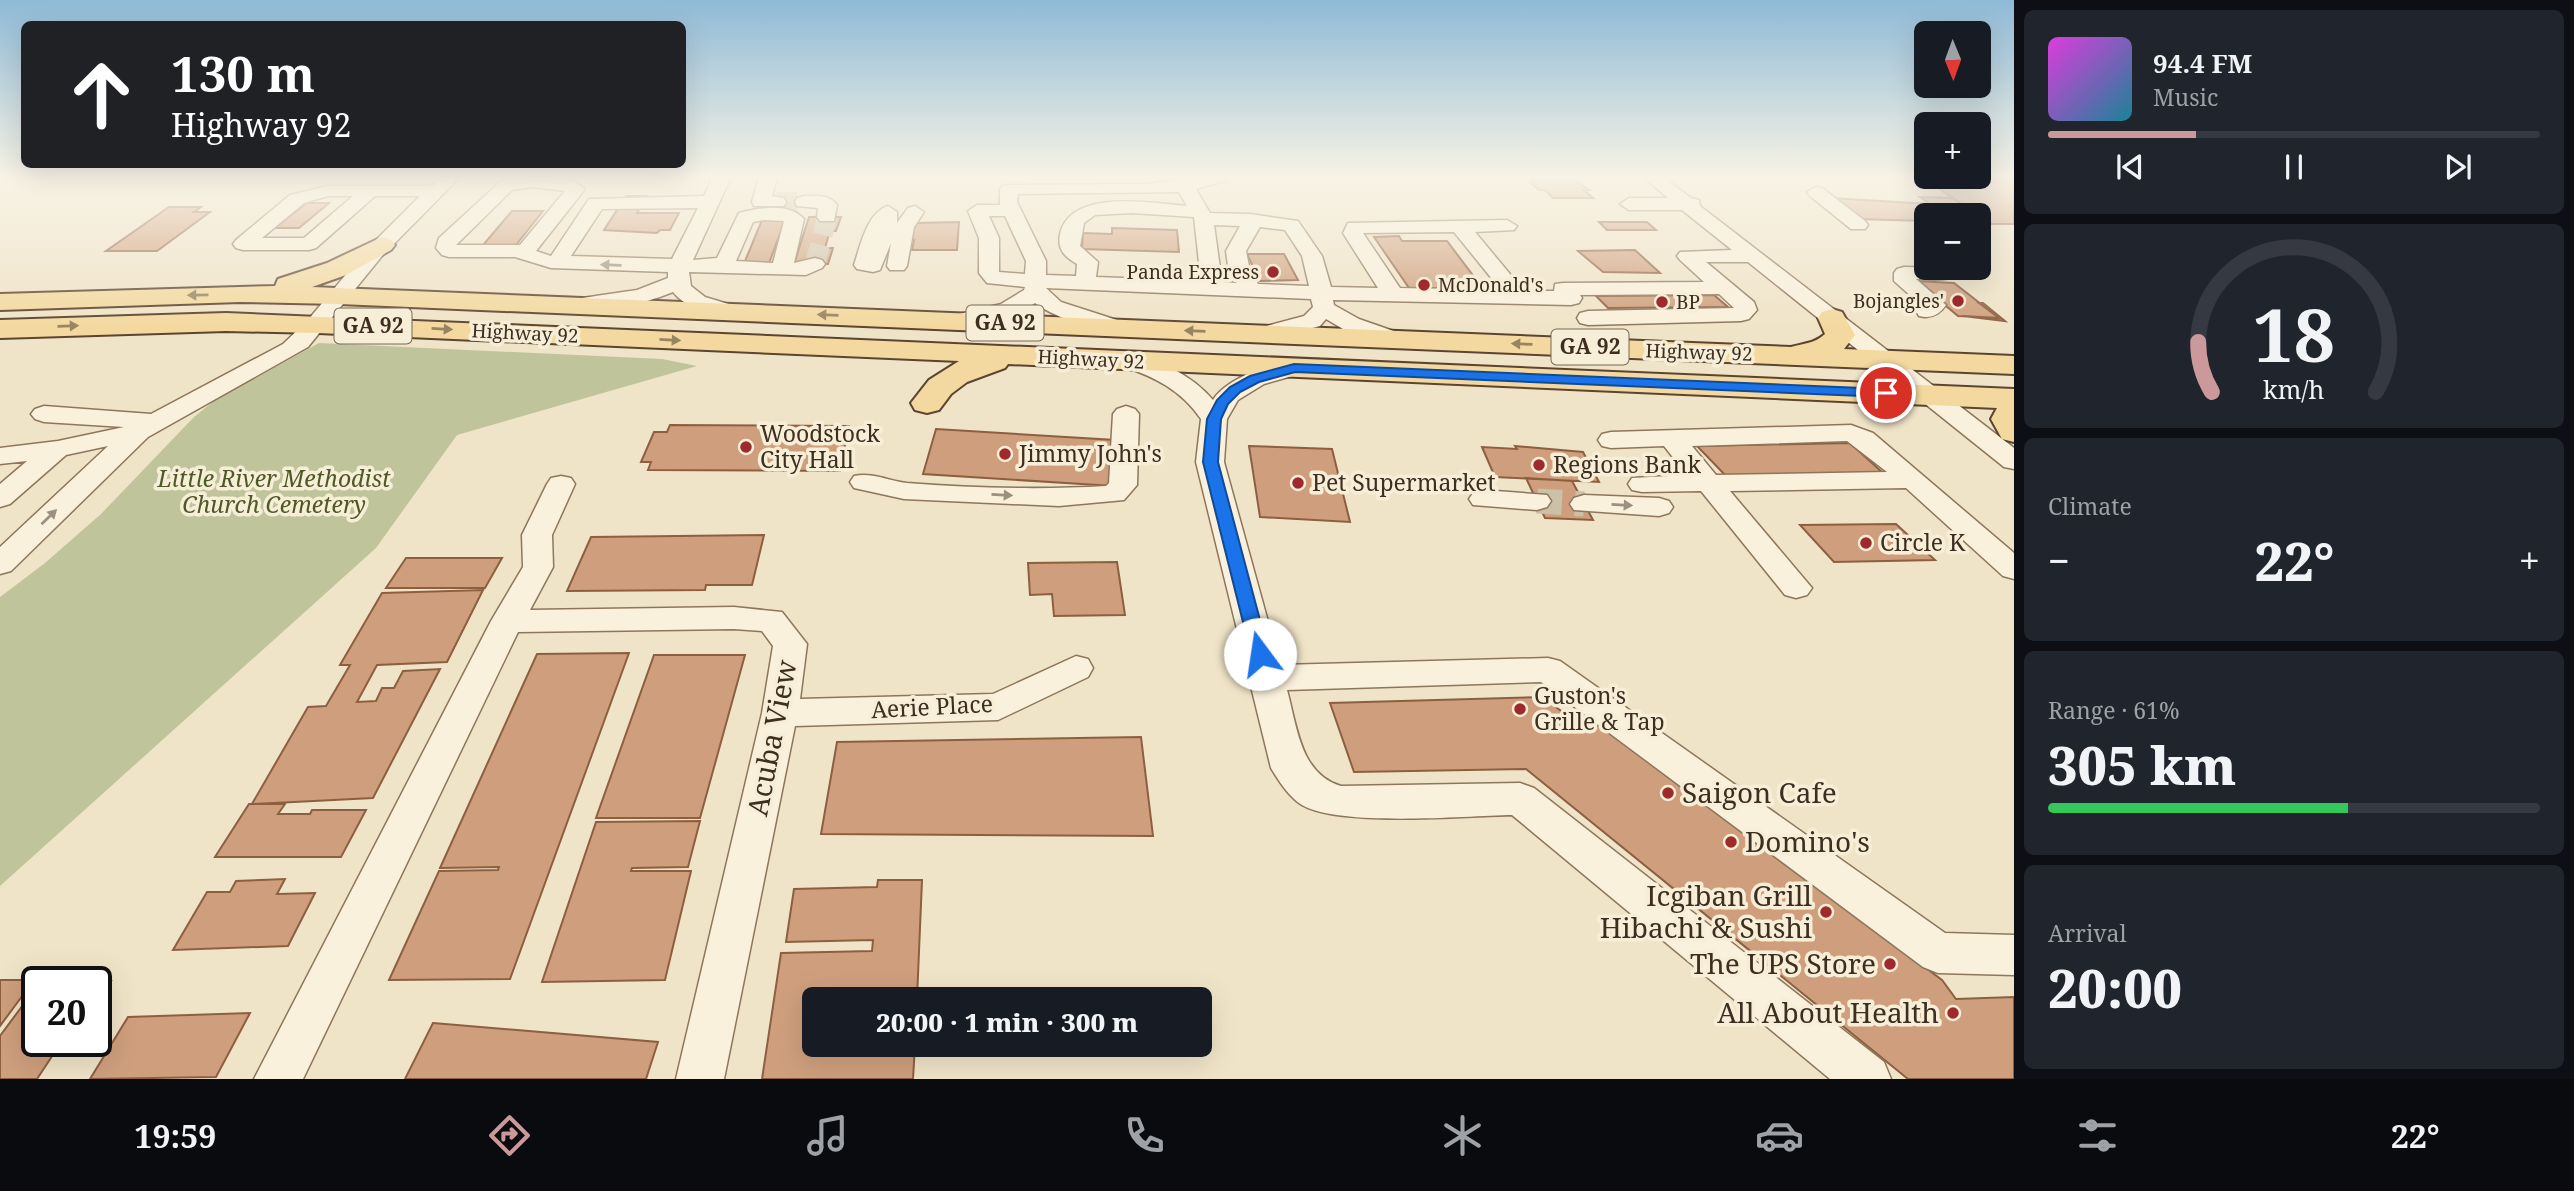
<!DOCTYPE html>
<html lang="en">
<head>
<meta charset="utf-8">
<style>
	:root { --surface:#171b24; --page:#20242c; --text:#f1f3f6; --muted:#9ea1a6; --line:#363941; --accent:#cc999b }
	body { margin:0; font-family:"Noto Serif",serif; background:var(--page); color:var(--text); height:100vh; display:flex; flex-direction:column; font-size:26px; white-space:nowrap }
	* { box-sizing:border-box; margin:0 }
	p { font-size:23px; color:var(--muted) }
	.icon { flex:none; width:38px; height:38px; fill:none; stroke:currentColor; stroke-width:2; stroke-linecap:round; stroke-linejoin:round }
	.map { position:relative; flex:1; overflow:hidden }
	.sheet { display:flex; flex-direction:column; gap:10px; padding:10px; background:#0d0f14; width:560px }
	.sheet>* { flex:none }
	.top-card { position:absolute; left:21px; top:21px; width:665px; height:147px; border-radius:10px; box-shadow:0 7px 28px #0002; background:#202124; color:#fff; overflow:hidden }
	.needle { width:46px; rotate:179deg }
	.controls { position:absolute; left:1914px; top:21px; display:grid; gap:14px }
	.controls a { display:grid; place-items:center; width:77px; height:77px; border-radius:10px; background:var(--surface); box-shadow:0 7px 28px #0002; font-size:35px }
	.speed { position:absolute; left:21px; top:966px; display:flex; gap:14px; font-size:35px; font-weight:700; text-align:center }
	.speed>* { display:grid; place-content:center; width:91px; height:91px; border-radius:50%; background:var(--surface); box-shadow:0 7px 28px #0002; line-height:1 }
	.speed .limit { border:4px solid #111; border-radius:10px; background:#fff; color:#111 }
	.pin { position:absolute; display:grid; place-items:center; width:60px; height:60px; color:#fff; margin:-30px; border:4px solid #fff; border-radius:50%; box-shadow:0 2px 7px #0007 }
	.me { position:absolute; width:77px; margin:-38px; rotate:346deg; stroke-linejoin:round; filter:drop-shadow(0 0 5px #0008) }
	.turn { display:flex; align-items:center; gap:24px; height:147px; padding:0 35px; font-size:32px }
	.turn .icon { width:91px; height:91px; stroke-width:2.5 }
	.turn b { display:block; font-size:49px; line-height:60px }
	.big { font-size:52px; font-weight:800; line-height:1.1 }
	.sheet .tile { flex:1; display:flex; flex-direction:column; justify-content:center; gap:10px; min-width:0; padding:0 24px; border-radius:10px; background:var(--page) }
	.sheet .dial { align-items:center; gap:0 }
	.dial svg { height:182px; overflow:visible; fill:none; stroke:var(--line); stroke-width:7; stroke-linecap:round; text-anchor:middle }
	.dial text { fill:var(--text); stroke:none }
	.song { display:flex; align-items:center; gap:21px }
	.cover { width:84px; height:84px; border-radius:10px; background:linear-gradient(135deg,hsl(300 70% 55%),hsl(190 70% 35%)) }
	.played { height:7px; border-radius:4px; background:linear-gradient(90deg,var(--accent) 30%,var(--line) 30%) }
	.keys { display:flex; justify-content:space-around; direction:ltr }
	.heat { display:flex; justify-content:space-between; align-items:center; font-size:38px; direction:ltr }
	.charge { height:10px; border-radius:5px; background:linear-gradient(90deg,#34c759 61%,var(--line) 0) }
	.trip { position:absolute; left:802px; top:987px; width:410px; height:70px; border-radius:10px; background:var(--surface); box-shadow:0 7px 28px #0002; font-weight:800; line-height:70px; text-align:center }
	.tab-bar { display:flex; height:112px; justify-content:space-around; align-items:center; background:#090b0e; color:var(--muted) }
	.tab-bar .icon { width:49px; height:49px }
	.tab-bar .on { color:var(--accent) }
	.tab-bar b { font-size:32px; color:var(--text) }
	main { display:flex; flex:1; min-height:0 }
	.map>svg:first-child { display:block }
	.cemetery { fill:#bfc49a }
	.building { fill:#cf9f7d; stroke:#8d5f41; stroke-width:2 }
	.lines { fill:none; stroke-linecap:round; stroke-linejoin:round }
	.minor-tunnel-far1 { stroke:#ccc0a6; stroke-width:20; stroke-dasharray:20 10; stroke-linecap:butt }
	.minor-tunnel { stroke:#ccc0a6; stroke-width:25; stroke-dasharray:25 13; stroke-linecap:butt }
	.minor-casing { stroke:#8d765c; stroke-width:3 }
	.major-casing { stroke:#5b4430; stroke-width:4 }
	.minor { fill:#faf1dc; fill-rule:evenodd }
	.major { fill:#f3d9a0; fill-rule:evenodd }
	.oneway { fill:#9c907e }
	.oneway2 { fill:#988460 }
	.route { fill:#1a73e8; stroke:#114b97; stroke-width:2 }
	.poi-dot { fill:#9e2a2b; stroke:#f7eed8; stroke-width:2.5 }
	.labels { text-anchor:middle; stroke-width:7; stroke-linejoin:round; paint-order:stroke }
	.far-poi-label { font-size:19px; fill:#3d2e20; stroke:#f7eed8; text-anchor:end }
	.far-street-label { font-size:19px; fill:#3d2e20; stroke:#f7eed8 }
	.shield { fill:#f7eed8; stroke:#756857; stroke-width:2 }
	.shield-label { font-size:21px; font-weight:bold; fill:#3d2e20 }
	.poi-label { font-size:23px; fill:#3d2e20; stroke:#f7eed8; text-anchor:start }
	.park-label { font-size:23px; font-style:italic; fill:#4d5a26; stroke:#f7eed8 }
	.street-label { font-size:23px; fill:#3d2e20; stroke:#f7eed8 }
	.near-street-label { font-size:28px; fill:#3d2e20; stroke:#f7eed8 }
	.near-poi-label { font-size:28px; fill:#3d2e20; stroke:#f7eed8; text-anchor:end }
</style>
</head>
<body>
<main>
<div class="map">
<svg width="2014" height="1079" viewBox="0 0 2014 1079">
	<rect width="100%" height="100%" fill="#f0e4c8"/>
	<path class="cemetery" d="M319,343l343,16 35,7 -240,69 -81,113 -376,338v-289l45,-34 56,-49 93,-97 21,-17z"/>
	<path class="building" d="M1531,177h39l19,13h-5l9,8h-40l-8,-8h-6l-9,-8h6z
		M1922,177h92v47h-23z
		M626,196h21l-10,17h42l-9,17h-10l-3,3 -53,-3z
		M1920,197l33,1 25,17h-51v6l-71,-2 -26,-21 100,6z
		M307,203h22l-30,25h-25z
		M169,207h32l-7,5h16l-53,39h-51z
		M512,211h31l-27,34h-33z
		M809,217h32l-5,14h-6l-5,17h8l-5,16h-34z
		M762,220h23l-17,46h-25z
		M959,222l-2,28h-45l2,-10h-49l3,-12 47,-1 1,-4z
		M1599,222h48l9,8h-49z
		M1112,228l65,2 2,22 -97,-3 1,-16 29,1z
		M1399,236l3,5h45l28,37h-37l7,10h-36l-35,-51z
		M1635,250l25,23 -57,-1 -25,-21z
		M1247,254h37l14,26 -38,1z
		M1916,281l38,2 45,35 -41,-2z
		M1714,295l14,12 -120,1 -12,-12z
		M1979,303h4l22,18 -42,-5 36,2z
		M670,425l179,1 -9,45 -192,-1 3,-8h-10l13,-30h13z
		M936,429l179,11 -2,46 -190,-12z
		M1850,443l33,30 -158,2 -28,-29z
		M1249,446l83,3 18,73 -90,-5z
		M1515,446l68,6 16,30 -104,-5 -13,-30 35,2z
		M1526,478l46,3 21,39 -48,-2z
		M1896,524l39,36 -101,2 -34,-37z
		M764,535l-12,50h-46l-1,5 -138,1 24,-54z
		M406,558h96l-17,30h-99z
		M1117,562l8,53 -71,1 -2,-22 -22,1 -2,-32z
		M483,590l-36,72 -70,3 -20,37 19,-1 6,-13h12l9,-17 37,-2 -67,129 -121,6 56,-97 18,-1 24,-41h-10l42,-72z
		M629,653l-119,326 -121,1 50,-109 59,-1 1,-3 -59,1 97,-214z
		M654,655h91l-45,163h-104z
		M1543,697l31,24 10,-7 358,266 14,19 58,-2v82h-106l-382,-310 -172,3 -24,-69z
		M1141,737l12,99 -332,-2 16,-92z
		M249,804h36l-7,10h32l2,-4h54l-25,47h-126z
		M700,821l-12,46 -56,1 -1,3h60l-26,109 -123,2 54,-160z
		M285,879l-8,15 38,-1 -27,53 -115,4 34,-58h23l6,-11z
		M878,880h44l-5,119h-103v46h101l-2,34h-151l19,-126 91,-2 1,-11 -87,2 8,-53 83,-2z
		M0,980h34l-34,46z
		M40,980l71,1 -15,22v-21z
		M37,986v55h25l-25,38h-37v-43z
		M250,1013l-34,64 -126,2 38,-62z
		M433,1023l225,19 -12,37h-241z"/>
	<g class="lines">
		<path class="minor-tunnel-far1" d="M777,202h27
			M815,264l12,-47"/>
		<path class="minor-tunnel" d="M1537,501l47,3"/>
		<g class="minor-casing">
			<path id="minor" d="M441,177h19l-78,79 -74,91 -160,90 -137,134 -11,3v-27l108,-101 -42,9 -56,49 -10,3v-23l27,-23 -27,3v-16l58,-7 66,-14 -80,-5 -9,-3 -4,-5 4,-5 9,-3 107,8 132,-70 25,-24 60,-72 52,-52h-45l-59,52 -7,2h-66l-7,-2 -3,-4 3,-4 54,-45 38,-9h104zM328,196h25l-49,42h-42l42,-35z
				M551,177l24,5 10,7 -49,62 15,5 38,-57 115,-3 9,-19h18l-38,83 24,-2 22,-45c19,-5 50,-11 65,6l-10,44 21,-5 7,2 3,4 -3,4 -16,7 -117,-3 2,14 14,11 30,9 3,5 -3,5c-19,4 -50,-9 -62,-24 -25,10 -73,24 -99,18l-3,-5 3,-5 8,-2 55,-8 31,-12v-6l-117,-4 -36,-11h-66l-7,-2 -6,-7 3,-10 61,-56 23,-4zM532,187l33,4 -45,54h-64l56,-55zM698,208l-26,51 -101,-3 31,-47zM764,220l20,1 -11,42 -37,-2 17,-39z
				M759,177h18l-5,19 12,2 2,4 -2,4h-30l-2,-4z
				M1199,177h29l-3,4 -29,8 14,24 40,1 48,7 24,35 9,31 47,1 -35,-55 5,-10 159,-3 10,6 -3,4 -39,2 49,59h30l1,-7 8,-1 141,-1 -24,-22 -3,-4 3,-4 52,-2 -50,-40h-53l-9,-6 9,-6h39l-25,-21h20l28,21 8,2 1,6 314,242v21l-10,-2 -256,-205h-42l48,40 3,8 -8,9 -8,2 -153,4 -8,-2 -3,-5 3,-5 8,-2 146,-3 -15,-14 -139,1 2,3 -3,5 -8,2 -238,-5 1,5 25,14 43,15 4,5 -4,5 -8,2 -51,-17 -17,-10 -6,7 -57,15 -8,-2 -3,-5 3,-5 49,-13 9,-9 -2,-8 -265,-11 15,14 62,20 3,5 -3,5c-19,4 -73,-17 -88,-29 -21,14 -59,29 -84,23l-3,-5 3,-5 50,-12 23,-14 1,-3 -38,-4 -8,-10v-35l-11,-27 9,-6h23v-16l3,-4 146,-1zM1179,192l8,14c-35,-3 -117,-18 -127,28 -3,16 5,23 17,30l-1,12 -30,-1v-14l-29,-59 1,-8zM1132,213l62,4 7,64 -105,-4 2,-15 -18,-16 4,-23 11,-8zM989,216h16l21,45 -1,13 -26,-2v-34zM1214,225l26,1 -14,25 2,15 9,17 -15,-1zM1260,227l25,3 17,26 7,30 -51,-2 -9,-18 -3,-15zM1454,232l47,58 -101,-2 -37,-55z
				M1816,187l6,1 43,33 3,4 -3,4h-14l-41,-33 -3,-4z
				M804,196c12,0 25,-2 33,9l-3,16h-14l-3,-4 1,-9 -21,-2 -2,-4 2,-4z
				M888,206l9,6v11l11,-15 7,-2 9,6 -10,15 -7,39 -3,4h-14l-3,-4 4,-23 -11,27 -7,2 -16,-3 -3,-4c6,-18 13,-53 34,-59z
				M1904,267l58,1 1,2c-10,13 -31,9 -47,9l30,26c-7,10 -15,14 -27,11l-3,-5 5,-6 -27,-24v-8l3,-4z
				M1130,354c32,8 61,20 83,46 12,-21 66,-43 90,-37l3,5 -3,5 -39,11 -26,16 -11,19 -3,43 56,203 268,-7 12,3 385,272 69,2v40l-76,-2 -15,-6 -382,-285 -254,8c10,36 13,84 54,96l179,-3 14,5 350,274 7,17h-61l-318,-264c-48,1 -172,12 -210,-10 -12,-7 -24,-25 -31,-37l-75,-306 5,-43c-20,-29 -46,-42 -79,-53l-4,-5 4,-5z
				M1126,406l9,3 4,5 -2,71 -13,15 -65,6 -155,-7 -50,-11 -4,-6 4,-6c18,-4 35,5 53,7 66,5 133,7 199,3l3,-3 4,-69 4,-5z
				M1851,425l22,8 141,120v26l-11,-3 -97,-88 -176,3 82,97 -5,7 -11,3 -11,-3 -84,-104 -59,1 -10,-2 -4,-6 4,-6 55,-3 -23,-29 -53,2 -9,-2 -4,-6 4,-6 9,-2zM1847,441l40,31 -171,3 -24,-29z
				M561,476l10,2 4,6 -23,51 1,32 -23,43 204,-3 48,5 25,32 -7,55 193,-5 83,-38 12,3 5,9 -5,9 -90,43 -203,6 -71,353h-48l86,-366 11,-67 -11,-15 -28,-2 -216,3 -215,447h-49l237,-458 32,-54 -1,-32 25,-51 4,-6z
				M1483,490l64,5 4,6 -4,6 -10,3 -64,-5 -4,-6 4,-6z
				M1584,495l75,3 10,3 4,6 -4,6 -10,3 -85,-6 -4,-6 4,-6z"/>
		</g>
		<g class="major-casing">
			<path id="major" d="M382,237l9,3 4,5 -4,5 -45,25 -34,12 1479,60c13,-4 23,-3 34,-13l-7,-16 4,-6 10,-3 10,3 13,23 -11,14 170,7v18l-1675,-70 -99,-2 -240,8v-16l275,-8 3,-7 49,-16z
				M226,313l1788,76v53l-12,-3 -11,-20 6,-11 -989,-44 -3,4 -38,14 -16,12 -12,16 -12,3 -12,-3 -4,-7 18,-23 30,-19 -641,-28 -92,-2 -226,7v-18z"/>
		</g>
		<use href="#minor" class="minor"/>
		<use href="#major" class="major"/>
	</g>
	<defs><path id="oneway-solid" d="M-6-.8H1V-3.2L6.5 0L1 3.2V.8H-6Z" transform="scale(1.75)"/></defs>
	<g class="oneway">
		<use href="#oneway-solid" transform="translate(611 265) rotate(-178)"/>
		<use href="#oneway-solid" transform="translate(1002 495) rotate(3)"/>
		<use href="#oneway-solid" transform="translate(1622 505) rotate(3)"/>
		<use href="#oneway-solid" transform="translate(49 517) rotate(-44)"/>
	</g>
	<g class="oneway2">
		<use href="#oneway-solid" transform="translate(198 295) rotate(179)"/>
		<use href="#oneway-solid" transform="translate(828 315) rotate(-178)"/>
		<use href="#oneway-solid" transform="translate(68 326) rotate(-2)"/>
		<use href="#oneway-solid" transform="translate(442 329) rotate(3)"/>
		<use href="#oneway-solid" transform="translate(1195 331) rotate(-178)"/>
		<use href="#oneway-solid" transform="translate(670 340) rotate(3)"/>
		<use href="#oneway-solid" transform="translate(1522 344) rotate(-178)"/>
	</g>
	<linearGradient id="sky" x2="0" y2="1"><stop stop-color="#8fbad6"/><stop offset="0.54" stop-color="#f8f3e6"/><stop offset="1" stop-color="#f8f3e6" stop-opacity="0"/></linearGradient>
	<rect width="2014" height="328" fill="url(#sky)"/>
	<path class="route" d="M1294,364l592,25 7,4 -7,4 -591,-25 -36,10 -19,10 -12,12 -7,15 -3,43 51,192 -2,5h-13l-3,-5 -48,-192 4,-43 10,-19 13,-13 20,-11z"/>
	<g class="poi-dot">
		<circle cx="1273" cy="272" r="7"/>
		<circle cx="1424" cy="285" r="7"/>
		<circle cx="1958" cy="301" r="7"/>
		<circle cx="1662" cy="302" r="7"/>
		<circle cx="746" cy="447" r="7"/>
		<circle cx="1005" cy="454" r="7"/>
		<circle cx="1539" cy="465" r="7"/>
		<circle cx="1298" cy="483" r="7"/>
		<circle cx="1866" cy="543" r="7"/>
		<circle cx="1520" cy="709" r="7"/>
		<circle cx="1668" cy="793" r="7"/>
		<circle cx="1731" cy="842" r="7"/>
		<circle cx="1826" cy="912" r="7"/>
		<circle cx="1890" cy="964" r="7"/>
		<circle cx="1953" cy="1013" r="7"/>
	</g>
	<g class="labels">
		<g class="far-poi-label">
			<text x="1259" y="279">Panda Express</text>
			<text x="1438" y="292" text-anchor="start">McDonald's</text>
			<text x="1944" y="308">Bojangles'</text>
			<text x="1676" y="309" text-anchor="start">BP</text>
		</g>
		<g class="far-street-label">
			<text transform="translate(525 333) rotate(3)" y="7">Highway 92</text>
			<text transform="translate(1699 352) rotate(2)" y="7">Highway 92</text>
			<text transform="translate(1091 359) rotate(3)" y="7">Highway 92</text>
		</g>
		<g class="shield">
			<rect x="966.5" y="305.5" width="77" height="35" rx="5"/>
			<rect x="334.5" y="308.5" width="77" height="35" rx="5"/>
			<rect x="1551.5" y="329.5" width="77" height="35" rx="5"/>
		</g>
		<g class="shield-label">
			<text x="1005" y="330">GA 92</text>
			<text x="373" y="333">GA 92</text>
			<text x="1590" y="354">GA 92</text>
		</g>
		<g class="poi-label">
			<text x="760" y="442">Woodstock<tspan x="760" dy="26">City Hall</tspan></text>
			<text x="1019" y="462">Jimmy John's</text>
			<text x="1553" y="473">Regions Bank</text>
			<text x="1312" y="491">Pet Supermarket</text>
			<text x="1880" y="551">Circle K</text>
			<text x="1534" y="704">Guston's<tspan x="1534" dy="26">Grille &amp; Tap</tspan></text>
		</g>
		<g class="park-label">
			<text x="274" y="487">Little River Methodist<tspan x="274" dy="26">Church Cemetery</tspan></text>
		</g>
		<g class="street-label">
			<text transform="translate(932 707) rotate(-3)" y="8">Aerie Place</text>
		</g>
		<g class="near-street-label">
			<text transform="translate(772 738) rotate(-79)" y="10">Acuba View</text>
		</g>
		<g class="near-poi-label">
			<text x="1682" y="803" text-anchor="start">Saigon Cafe</text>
			<text x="1745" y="852" text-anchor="start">Domino's</text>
			<text x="1812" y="906">Icgiban Grill<tspan x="1812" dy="32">Hibachi &amp; Sushi</tspan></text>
			<text x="1876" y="974">The UPS Store</text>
			<text x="1939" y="1023">All About Health</text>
		</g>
	</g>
</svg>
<div class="controls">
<a><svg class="needle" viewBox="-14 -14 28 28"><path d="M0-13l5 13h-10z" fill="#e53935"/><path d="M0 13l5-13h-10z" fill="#9ea1a6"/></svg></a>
<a>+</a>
<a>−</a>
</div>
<div class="speed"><div class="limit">20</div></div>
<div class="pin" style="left:1886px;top:393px;background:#d93025"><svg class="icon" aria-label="arrive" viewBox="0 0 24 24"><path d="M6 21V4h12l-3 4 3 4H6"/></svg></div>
<svg class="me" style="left:1260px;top:654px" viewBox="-20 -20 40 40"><circle r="19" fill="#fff"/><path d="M0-13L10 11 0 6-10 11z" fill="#1a73e8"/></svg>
<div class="trip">20:00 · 1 min · 300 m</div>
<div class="top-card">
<div class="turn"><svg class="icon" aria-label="ahead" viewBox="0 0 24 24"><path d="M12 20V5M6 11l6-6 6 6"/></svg><div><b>130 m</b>Highway 92</div></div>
</div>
</div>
<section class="sheet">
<div class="tile">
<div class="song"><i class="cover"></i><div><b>94.4 FM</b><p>Music</p></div></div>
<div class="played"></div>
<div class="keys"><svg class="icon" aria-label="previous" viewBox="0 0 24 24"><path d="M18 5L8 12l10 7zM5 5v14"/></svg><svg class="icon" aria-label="pause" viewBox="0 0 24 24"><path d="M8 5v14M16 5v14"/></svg><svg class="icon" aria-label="next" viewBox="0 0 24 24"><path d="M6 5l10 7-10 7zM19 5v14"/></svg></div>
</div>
<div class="tile dial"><svg viewBox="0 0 100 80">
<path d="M14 69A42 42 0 1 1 86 69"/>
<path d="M14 69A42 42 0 0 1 8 47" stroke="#cc999b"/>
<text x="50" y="56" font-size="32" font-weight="700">18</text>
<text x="50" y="72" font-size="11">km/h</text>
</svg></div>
<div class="tile"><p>Climate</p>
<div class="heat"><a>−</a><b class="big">22°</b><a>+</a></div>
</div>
<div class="tile"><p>Range · 61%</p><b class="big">305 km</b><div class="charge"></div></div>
<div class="tile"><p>Arrival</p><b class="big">20:00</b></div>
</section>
</main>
<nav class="tab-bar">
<b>19:59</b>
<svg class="icon on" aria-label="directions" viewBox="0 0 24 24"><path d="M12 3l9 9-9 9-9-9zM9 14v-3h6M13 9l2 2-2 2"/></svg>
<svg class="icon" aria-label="music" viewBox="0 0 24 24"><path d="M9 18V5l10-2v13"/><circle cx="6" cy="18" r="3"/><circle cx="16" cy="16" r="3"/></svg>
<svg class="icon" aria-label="phone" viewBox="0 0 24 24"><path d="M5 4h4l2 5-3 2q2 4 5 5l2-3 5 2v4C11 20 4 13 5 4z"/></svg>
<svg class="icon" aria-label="climate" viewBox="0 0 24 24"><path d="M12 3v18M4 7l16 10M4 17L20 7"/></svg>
<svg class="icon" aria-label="car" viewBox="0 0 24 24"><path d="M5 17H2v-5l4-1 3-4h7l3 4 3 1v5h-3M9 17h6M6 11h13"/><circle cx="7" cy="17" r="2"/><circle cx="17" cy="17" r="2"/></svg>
<svg class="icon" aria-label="filters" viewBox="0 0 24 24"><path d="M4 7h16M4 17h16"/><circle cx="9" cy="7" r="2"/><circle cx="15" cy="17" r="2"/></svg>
<b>22°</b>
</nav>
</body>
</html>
